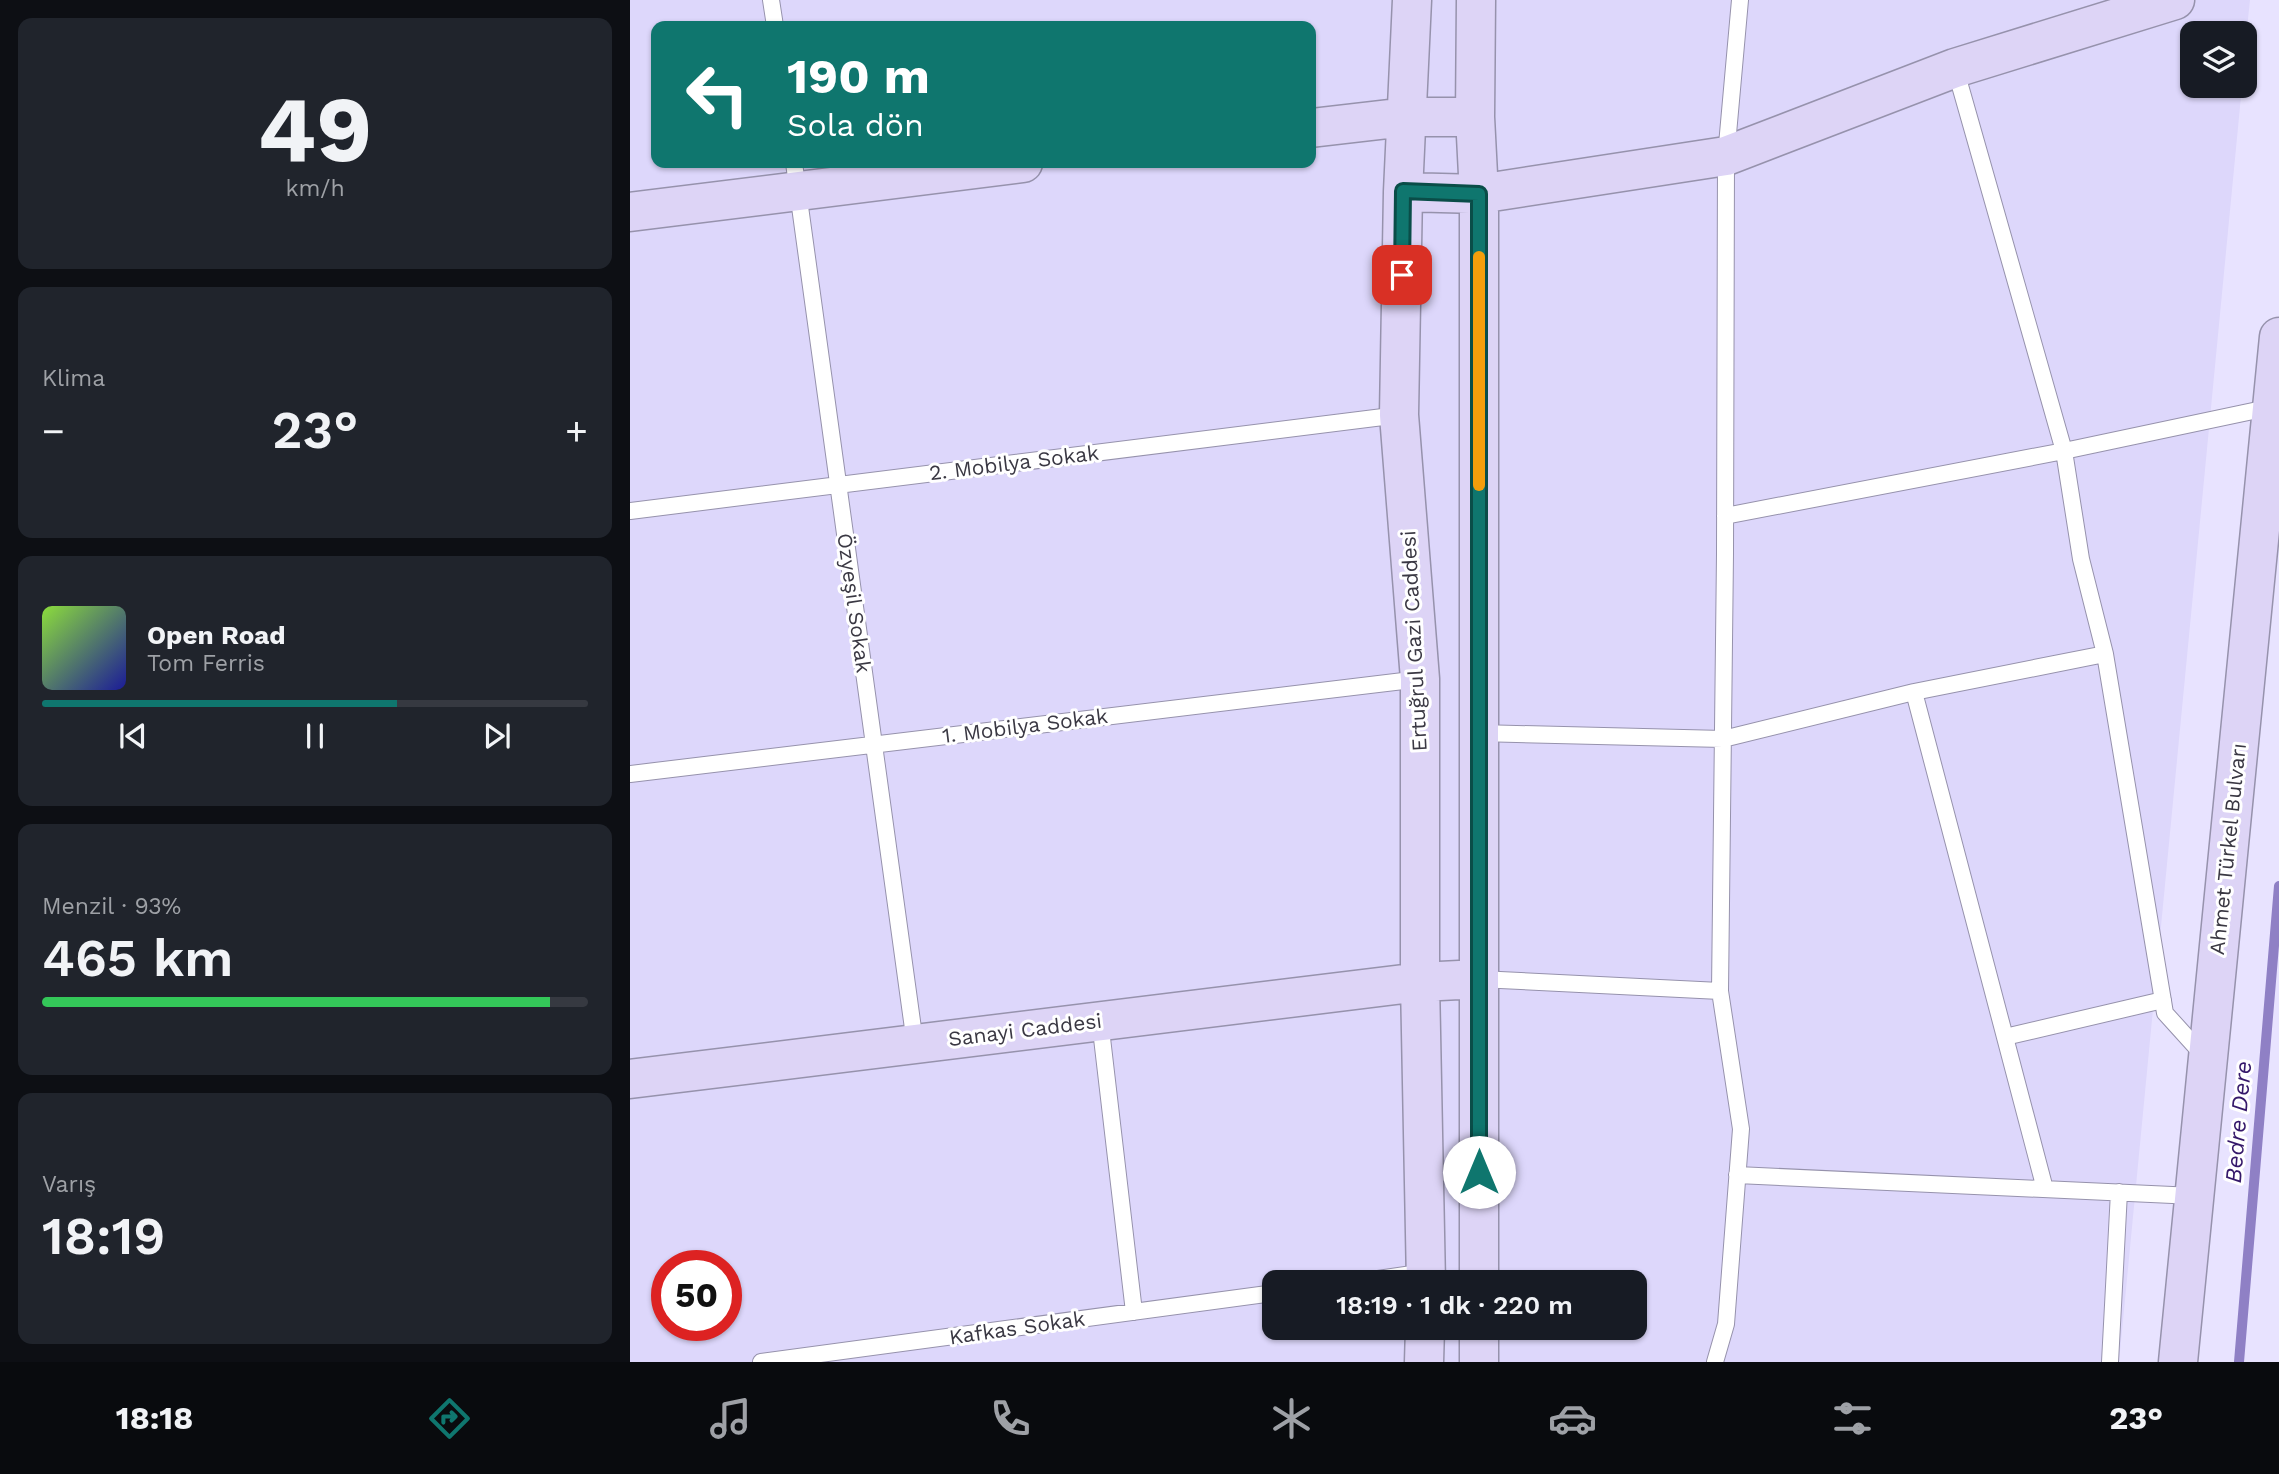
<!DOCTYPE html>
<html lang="tr">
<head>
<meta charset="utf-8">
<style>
	:root { --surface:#171b24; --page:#20242c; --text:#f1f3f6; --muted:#9ea1a6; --line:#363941; --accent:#0f766e }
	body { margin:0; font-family:"Work Sans",sans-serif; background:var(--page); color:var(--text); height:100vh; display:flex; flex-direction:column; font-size:26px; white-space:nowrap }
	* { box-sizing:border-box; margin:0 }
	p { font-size:23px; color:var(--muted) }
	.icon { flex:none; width:38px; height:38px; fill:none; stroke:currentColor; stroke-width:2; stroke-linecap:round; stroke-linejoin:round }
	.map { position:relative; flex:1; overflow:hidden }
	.panel { display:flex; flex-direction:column; gap:18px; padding:18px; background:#0d0f14; width:630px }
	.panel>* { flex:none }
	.guide { position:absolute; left:21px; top:21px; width:665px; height:147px; border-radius:14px; box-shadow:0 2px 5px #0004; background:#0f766e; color:#fff; overflow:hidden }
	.fabs { position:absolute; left:1550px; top:21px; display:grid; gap:14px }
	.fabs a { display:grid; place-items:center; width:77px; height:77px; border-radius:14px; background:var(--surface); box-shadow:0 2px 5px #0004; font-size:35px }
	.speed { position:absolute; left:21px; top:1250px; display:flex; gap:14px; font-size:35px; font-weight:700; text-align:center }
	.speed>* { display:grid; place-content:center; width:91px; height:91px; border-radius:50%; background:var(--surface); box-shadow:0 2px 5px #0004; line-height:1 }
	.speed .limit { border:10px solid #d22; background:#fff; color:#111 }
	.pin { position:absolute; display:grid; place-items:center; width:60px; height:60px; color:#fff; margin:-30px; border-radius:14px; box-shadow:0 4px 10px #0006 }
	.me { position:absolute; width:77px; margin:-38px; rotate:0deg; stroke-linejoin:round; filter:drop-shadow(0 0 5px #0008) }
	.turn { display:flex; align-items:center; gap:24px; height:147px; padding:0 21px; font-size:32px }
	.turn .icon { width:91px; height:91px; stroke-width:2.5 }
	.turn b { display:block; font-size:49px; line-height:60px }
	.big { font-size:52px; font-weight:600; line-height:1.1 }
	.panel .tile { flex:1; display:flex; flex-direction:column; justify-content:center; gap:10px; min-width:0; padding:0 24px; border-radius:14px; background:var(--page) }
	.panel .dial { align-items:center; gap:0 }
	.dial b { font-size:91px; line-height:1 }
	.song { display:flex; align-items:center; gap:21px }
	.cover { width:84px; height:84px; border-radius:10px; background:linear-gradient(135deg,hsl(90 70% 55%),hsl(240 70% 35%)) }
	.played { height:7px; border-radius:4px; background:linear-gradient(90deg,var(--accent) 65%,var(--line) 65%) }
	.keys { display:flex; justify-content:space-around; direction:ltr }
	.heat { display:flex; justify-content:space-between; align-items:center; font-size:38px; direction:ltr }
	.charge { height:10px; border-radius:5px; background:linear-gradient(90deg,#34c759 93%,var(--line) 0) }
	.trip { position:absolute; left:632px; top:1270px; width:385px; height:70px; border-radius:14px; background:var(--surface); box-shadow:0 2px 5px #0004; font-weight:600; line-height:70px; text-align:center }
	.menu { display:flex; height:112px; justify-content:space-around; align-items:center; background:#090b0e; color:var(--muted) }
	.menu .icon { width:49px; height:49px }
	.menu .on { color:var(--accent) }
	.menu b { font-size:32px; color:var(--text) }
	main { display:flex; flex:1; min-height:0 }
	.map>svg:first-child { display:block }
	.built { fill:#ddd7fb; fill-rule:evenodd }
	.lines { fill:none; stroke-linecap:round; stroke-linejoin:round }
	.stream { stroke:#8f80c5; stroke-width:10 }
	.lane-casing { stroke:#9692ac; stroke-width:18 }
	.secondary-casing { stroke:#9692ac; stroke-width:41 }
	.lane { stroke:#fff; stroke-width:16 }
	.secondary { stroke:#ddd4f6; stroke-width:38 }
	.route-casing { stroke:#0a4d48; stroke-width:18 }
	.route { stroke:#0f766e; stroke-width:12 }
	.slow { stroke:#f59e0b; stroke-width:12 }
	.labels { text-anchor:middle; stroke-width:6; stroke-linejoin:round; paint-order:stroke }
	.street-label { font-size:21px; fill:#3a3843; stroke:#fff }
	.water-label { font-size:23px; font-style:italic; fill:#35186a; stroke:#fff }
</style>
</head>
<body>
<main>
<section class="panel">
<div class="tile dial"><b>49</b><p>km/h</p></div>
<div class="tile"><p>Klima</p>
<div class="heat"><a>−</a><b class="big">23°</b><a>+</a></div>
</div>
<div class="tile">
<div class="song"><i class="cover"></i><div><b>Open Road</b><p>Tom Ferris</p></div></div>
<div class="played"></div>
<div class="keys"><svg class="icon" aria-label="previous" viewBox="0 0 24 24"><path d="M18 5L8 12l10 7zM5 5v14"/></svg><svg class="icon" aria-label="pause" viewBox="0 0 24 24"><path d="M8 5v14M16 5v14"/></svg><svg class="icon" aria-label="next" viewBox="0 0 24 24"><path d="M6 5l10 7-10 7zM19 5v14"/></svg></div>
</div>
<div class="tile"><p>Menzil · 93%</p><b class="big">465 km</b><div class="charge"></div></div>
<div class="tile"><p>Varış</p><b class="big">18:19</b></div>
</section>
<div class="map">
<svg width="1649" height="1362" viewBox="0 0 1649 1362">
	<rect width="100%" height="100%" fill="#e8e3ff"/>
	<path class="built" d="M0,0h1620l-5,47v-14h-52v53h49l-123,1276h-1489zM26,26h655v137h-655zM37,1265h59v60h-59zM644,1283h360v45h-360z"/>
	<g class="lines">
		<path class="stream" d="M1609,1362l40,-476"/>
		<g class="lane-casing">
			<path id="lane" d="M141,0l4,26
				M1325,68l109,383 17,108 24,95 60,359 38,42
				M164,163l121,880
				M0,511l769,-96
				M1095,516l339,-65 208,-44
				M1284,692l131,497
				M848,733l245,6 191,-47 191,-38
				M0,774l790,-95
				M849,979l241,12
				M470,1021l34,291
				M1375,1037l158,-37
				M1107,1175l457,21
				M720,1283l76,-11
				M131,1362l513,-69
				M1085,1362l11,-38 15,-195 -21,-138 5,-437 1,-398 14,-156
				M1480,1362l9,-170"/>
		</g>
		<g class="secondary-casing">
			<path id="secondary" d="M782,0l-9,192 -4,223 21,264v303l6,301
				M846,0l-1,117 4,77v1089
				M681,128l95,-11h69
				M773,192l76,2 247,-38 229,-88 220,-68
				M0,212l393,-49
				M0,1079l790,-97 59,-3
				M849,1328v34
				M794,1362l1,-34
				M1548,1362l101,-1025"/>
		</g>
		<use href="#lane" class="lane"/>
		<use href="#secondary" class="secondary"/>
	</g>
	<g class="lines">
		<g class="route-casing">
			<path id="route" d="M772,275l1,-84 76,3v978"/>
		</g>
		<use href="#route" class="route"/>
		<path class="slow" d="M849,485v-228"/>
	</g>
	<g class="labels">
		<g class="street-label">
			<text transform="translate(384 463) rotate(-7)" y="7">2. Mobilya Sokak</text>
			<text transform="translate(224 603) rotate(82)" y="7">Özyeşil Sokak</text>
			<text transform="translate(784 641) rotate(-93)" y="7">Ertuğrul Gazi Caddesi</text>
			<text transform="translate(395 726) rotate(-7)" y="7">1. Mobilya Sokak</text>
			<text transform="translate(1598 849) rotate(-84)" y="7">Ahmet Türkel Bulvarı</text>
			<text transform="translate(395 1030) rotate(-7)" y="7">Sanayi Caddesi</text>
			<text transform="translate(387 1328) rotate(-8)" y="7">Kafkas Sokak</text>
		</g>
		<g class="water-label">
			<text transform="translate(1608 1122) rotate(-85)" y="8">Bedre Dere</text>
		</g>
	</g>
</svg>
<div class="fabs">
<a><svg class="icon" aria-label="layers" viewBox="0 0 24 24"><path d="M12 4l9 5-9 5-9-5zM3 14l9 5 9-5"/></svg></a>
</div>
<div class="speed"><div class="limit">50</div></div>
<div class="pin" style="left:772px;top:275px;background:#d93025"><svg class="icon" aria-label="arrive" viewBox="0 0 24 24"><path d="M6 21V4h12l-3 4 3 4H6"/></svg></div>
<svg class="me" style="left:849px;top:1172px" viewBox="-20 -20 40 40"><circle r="19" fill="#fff"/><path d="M0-13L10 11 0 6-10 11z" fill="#0f766e"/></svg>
<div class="trip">18:19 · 1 dk · 220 m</div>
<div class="guide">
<div class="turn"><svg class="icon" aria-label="left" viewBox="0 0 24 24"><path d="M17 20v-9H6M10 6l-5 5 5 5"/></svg><div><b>190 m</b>Sola dön</div></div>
</div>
</div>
</main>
<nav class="menu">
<b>18:18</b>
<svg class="icon on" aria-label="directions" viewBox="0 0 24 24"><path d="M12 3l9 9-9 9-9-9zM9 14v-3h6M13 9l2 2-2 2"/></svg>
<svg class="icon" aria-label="music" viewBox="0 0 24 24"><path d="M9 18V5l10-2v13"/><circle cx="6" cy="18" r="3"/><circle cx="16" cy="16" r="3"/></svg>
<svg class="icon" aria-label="phone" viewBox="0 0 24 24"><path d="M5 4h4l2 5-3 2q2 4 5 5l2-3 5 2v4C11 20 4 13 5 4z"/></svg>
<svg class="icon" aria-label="climate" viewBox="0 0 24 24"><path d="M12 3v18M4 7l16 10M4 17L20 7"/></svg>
<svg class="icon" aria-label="car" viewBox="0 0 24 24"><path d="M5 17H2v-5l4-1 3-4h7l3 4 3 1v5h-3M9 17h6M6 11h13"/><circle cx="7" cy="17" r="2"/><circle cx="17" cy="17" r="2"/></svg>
<svg class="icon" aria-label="filters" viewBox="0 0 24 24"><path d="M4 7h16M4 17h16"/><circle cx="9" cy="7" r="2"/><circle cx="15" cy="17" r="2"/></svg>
<b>23°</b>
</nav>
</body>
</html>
